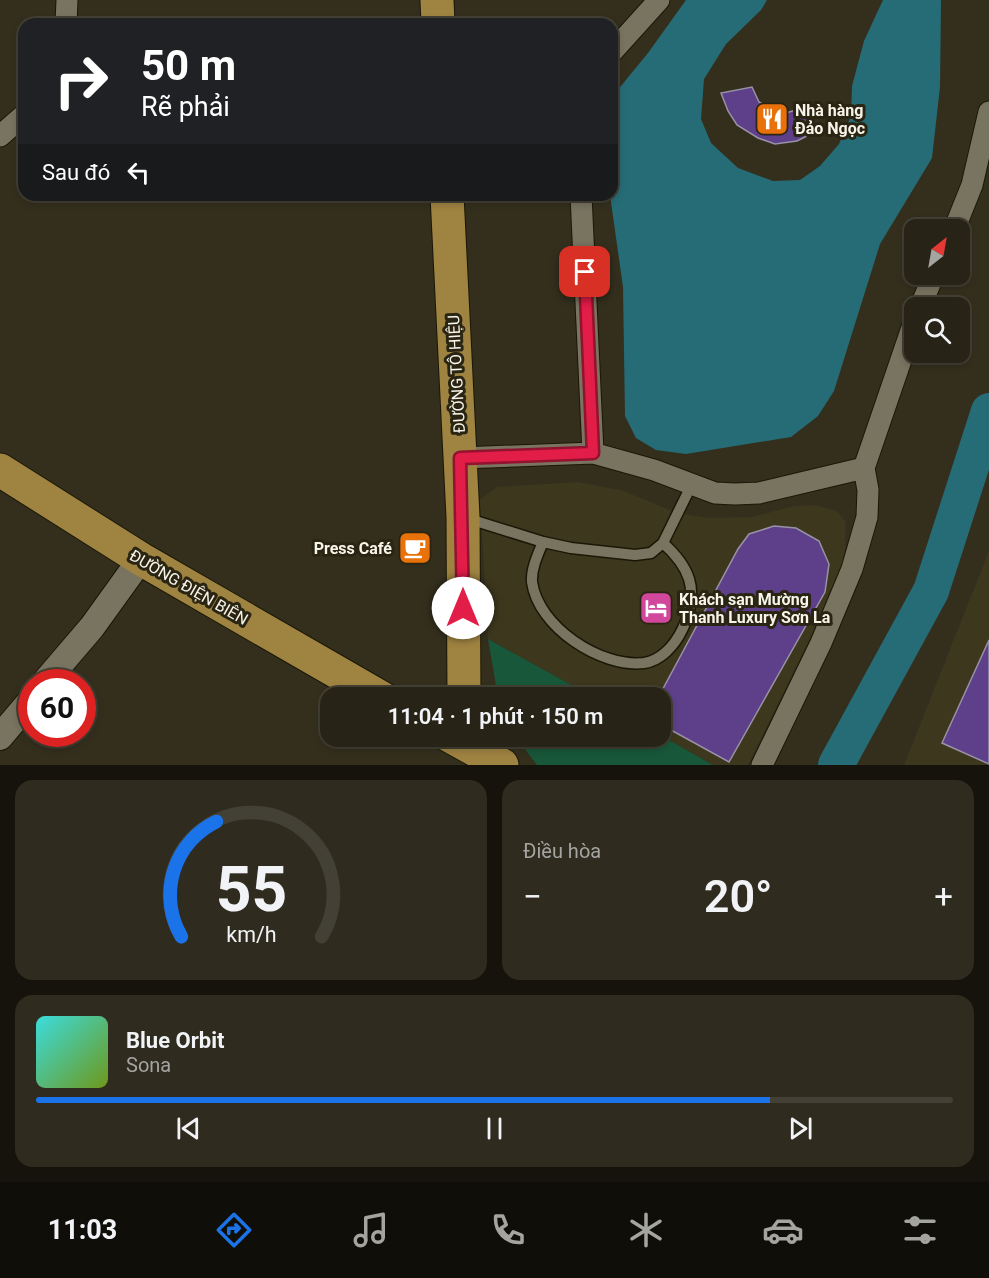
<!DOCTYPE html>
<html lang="vi">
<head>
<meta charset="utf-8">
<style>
	:root { --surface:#272316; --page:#2f2b1f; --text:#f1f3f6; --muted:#a4a4a1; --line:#434035; --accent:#1a73e8 }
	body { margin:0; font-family:Roboto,sans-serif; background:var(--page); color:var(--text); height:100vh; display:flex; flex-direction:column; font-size:22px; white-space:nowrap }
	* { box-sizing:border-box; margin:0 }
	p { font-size:20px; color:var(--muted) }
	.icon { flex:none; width:33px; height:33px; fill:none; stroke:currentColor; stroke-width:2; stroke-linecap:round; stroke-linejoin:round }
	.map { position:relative; height:765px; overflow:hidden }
	.panel { display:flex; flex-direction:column; gap:15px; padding:15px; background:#15130c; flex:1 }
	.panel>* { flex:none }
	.hud { position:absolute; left:18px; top:18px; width:600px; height:183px; border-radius:18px; box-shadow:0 3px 9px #0003,0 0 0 2px var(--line); background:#202124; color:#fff; overflow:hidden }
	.needle { width:39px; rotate:31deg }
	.buttons { position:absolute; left:904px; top:219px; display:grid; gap:12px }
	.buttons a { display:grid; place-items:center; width:66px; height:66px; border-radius:12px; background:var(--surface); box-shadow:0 3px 9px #0003,0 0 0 2px var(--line); font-size:30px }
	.speed { position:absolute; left:18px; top:669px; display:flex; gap:12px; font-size:30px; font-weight:700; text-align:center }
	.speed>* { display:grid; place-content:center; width:78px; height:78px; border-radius:50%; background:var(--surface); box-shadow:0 3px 9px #0003,0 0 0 2px var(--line); line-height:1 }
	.speed .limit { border:9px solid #d22; background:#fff; color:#111 }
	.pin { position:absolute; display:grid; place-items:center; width:51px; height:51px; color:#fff; margin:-26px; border-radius:12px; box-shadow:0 3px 9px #0006 }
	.me { position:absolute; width:66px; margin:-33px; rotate:0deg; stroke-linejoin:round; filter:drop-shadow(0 0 4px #0008) }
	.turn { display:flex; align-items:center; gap:21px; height:126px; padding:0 24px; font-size:27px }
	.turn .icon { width:78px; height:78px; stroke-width:2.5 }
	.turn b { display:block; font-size:42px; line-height:51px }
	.then { display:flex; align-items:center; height:57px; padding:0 24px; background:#0003; gap:12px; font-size:22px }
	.big { font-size:45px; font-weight:600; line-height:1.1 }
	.panel .widget { flex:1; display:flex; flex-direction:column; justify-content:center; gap:9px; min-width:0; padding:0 21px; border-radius:18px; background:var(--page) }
	.panel .dial { align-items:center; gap:0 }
	.dial svg { height:156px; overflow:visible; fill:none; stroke:var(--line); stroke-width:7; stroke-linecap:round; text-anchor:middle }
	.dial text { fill:var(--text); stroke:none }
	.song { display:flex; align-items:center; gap:18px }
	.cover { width:72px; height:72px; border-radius:9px; background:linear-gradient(135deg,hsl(180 70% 55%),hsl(80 70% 35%)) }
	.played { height:6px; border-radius:3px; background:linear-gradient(90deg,var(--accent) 80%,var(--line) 80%) }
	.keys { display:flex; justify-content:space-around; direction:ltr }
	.heat { display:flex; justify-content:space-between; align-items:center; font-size:33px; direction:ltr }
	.panel .tiles { flex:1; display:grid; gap:15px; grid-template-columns:1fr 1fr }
	.widget:last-child { grid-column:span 2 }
	.trip { position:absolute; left:320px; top:687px; width:351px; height:60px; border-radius:18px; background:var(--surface); box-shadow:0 3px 9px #0003,0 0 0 2px var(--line); font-weight:600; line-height:60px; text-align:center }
	.menu { display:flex; height:96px; justify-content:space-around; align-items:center; background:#100e09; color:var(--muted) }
	.menu .icon { width:42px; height:42px }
	.menu .on { color:var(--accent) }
	.menu b { font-size:27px; color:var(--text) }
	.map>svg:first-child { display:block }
	.built { fill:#3d371d }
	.green { fill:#18573a }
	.water { fill:#266c77 }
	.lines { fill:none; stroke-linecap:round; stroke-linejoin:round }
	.river { stroke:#266c77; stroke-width:36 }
	.building { fill:#5d4089; stroke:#9992a7; stroke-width:1.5 }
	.service-casing { stroke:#1b1706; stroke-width:13 }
	.minor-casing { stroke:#1b1706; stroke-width:23 }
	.tertiary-casing { stroke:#1b1706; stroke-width:28 }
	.primary-casing { stroke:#1b1706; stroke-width:35 }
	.service { stroke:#797460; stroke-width:10 }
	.minor { stroke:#797460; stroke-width:21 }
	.tertiary { stroke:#797460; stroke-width:26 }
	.primary { stroke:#9f8341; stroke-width:33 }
	.route-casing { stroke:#92132f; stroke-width:15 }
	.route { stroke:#e11d48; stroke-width:10 }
	.labels { text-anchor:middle; stroke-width:6; stroke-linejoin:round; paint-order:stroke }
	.poi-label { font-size:16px; font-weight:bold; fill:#f7f4e9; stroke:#2a2513; text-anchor:start }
	.street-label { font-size:16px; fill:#f7f4e9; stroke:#2a2513 }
</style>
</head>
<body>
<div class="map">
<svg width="989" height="765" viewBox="0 0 989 765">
	<rect width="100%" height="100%" fill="#342f1d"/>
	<path class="built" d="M578,482l46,9 53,22 30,5 45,-1 42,-11 21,-1 22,6 9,11 -1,28 -5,27 -92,188h-35l-53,-30v-37l-67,-1 -105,-58 -8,-139 17,-13z
		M989,551v214h-85z"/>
	<path class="green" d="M488,639l105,58h-95z
		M660,735l53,30h-176l-21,-28z"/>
	<path class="water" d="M686,0h81l-6,10 -35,34 -22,35 -3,40 10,24 27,25 35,13 27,-1 20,-14 19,-22 12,-28 1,-30 12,-45 19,-41h58l-1,87 -8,71 -52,86 -46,147 -16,25 -27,21 -105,17 -30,-4 -20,-12 -11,-22 -2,-129 -13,-92h2v-98l36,-44z"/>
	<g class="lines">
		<path class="river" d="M836,765l95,-174 58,-180"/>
	</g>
	<path class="building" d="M752,87l7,15 14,8 13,3 16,-5 17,22 -22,11 -22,3 -17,-6 -21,-13 -9,-14 -7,-18z
		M774,526l22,2 23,13 10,23 -4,28 -96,170 -69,-38v-26h-2l80,-149 11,-15z
		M989,640v124l-47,-21z"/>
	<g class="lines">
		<g class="service-casing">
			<path id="service" d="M466,518l77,24 28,6 64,7 16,-2 12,-10 29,-59
				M543,542c-5,12 -12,27 -11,40 6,45 69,86 112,81 33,-5 54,-56 45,-84 -4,-13 -16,-27 -26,-36"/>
		</g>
		<g class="minor-casing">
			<path id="minor" d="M66,24l1,-24
				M612,52l47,-52
				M0,136l24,-21
				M581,195l12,258
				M954,230l18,-45 17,-73
				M920,308l14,-34
				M460,458l133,-5 61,17 61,23 20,1 24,-1 105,-25
				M762,765l59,-122 31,-74 15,-52 1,-27 -4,-22 51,-149"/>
		</g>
		<g class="tertiary-casing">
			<path id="tertiary" d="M45,682l47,-55 49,-68
				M0,737l32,-38"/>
		</g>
		<g class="primary-casing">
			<path id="primary" d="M437,0l1,24
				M447,195l16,322 1,181
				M0,470l141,89 241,139
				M450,736l52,29"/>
		</g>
		<use href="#service" class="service"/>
		<use href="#minor" class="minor"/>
		<use href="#tertiary" class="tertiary"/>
		<use href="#primary" class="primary"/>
	</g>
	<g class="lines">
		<g class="route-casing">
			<path id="route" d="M463,608l-3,-150 133,-5 -8,-181"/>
		</g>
		<use href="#route" class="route"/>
	</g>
	<defs>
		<g id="restaurant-square" transform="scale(1.725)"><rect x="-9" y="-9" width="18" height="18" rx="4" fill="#e8710a" stroke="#2a2513"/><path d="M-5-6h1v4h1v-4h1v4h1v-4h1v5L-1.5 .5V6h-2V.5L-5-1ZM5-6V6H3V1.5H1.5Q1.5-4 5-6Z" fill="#fff"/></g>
		<g id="cafe-square" transform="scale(1.725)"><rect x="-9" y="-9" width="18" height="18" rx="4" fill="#e8710a" stroke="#2a2513"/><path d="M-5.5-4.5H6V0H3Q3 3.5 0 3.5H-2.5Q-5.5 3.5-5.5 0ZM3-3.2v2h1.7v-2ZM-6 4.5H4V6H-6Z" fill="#fff"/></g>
		<g id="hotel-square" transform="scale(1.725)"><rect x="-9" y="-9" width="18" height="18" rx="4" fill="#d1479c" stroke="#2a2513"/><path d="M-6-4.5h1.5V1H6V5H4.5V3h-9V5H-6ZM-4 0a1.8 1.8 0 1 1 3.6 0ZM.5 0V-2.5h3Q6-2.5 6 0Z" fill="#fff"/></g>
	</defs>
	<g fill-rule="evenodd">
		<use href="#restaurant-square" x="772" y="119"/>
		<use href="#cafe-square" x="415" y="548"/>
		<use href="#hotel-square" x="656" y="608"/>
	</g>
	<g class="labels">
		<g class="poi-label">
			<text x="795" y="116">Nhà hàng<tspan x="795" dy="18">Đảo Ngọc</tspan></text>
			<text x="392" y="554" text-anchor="end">Press Café</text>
			<text x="679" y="605">Khách sạn Mường<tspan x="679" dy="18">Thanh Luxury Sơn La</tspan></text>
		</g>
		<g class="street-label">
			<text transform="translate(456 374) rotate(-93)" y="6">ĐƯỜNG TÔ HIỆU</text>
			<text transform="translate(189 587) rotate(30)" y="6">ĐƯỜNG ĐIỆN BIÊN</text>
		</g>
	</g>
</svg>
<div class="buttons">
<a><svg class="needle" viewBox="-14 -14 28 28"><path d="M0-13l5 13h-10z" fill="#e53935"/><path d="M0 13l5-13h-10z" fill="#a4a4a1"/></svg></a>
<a><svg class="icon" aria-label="search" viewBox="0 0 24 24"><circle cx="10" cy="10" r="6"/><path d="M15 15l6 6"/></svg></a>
</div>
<div class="speed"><div class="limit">60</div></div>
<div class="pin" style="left:585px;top:272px;background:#d93025"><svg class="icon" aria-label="arrive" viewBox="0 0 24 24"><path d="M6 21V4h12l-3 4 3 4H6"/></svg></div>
<svg class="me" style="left:463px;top:608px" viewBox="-20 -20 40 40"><circle r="19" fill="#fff"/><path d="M0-13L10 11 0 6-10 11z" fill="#e11d48"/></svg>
<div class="trip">11:04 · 1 phút · 150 m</div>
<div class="hud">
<div class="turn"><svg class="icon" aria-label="right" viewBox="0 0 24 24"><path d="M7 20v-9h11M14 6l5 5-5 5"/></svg><div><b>50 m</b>Rẽ phải</div></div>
<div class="then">Sau đó<svg class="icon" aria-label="left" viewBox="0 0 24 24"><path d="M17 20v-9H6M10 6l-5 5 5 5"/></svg></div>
</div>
</div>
<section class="panel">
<div class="tiles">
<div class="widget dial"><svg viewBox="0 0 100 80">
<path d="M14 69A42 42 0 1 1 86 69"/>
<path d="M14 69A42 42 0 0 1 32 10" stroke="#1a73e8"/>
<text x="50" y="56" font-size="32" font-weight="700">55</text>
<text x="50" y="72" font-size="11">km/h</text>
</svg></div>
<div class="widget"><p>Điều hòa</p>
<div class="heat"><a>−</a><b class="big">20°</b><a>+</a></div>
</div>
<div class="widget">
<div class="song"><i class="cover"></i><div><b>Blue Orbit</b><p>Sona</p></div></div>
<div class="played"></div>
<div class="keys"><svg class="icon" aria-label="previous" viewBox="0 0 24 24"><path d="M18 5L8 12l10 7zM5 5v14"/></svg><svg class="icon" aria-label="pause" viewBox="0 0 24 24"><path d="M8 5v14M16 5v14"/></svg><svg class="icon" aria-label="next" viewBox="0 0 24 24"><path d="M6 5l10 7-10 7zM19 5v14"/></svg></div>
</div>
</div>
</section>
<nav class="menu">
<b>11:03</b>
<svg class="icon on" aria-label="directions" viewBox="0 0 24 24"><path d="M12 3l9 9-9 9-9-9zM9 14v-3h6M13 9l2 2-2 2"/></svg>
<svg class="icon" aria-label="music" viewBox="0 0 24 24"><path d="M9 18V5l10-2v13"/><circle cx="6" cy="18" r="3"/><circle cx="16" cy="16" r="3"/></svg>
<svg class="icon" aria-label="phone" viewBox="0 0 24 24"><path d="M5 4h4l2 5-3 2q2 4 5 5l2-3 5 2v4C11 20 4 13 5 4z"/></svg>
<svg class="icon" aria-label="climate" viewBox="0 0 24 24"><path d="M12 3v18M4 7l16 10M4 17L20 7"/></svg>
<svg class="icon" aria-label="car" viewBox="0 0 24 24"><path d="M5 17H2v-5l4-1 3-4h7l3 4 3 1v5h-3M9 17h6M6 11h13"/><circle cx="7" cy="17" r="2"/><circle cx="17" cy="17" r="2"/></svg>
<svg class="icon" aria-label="filters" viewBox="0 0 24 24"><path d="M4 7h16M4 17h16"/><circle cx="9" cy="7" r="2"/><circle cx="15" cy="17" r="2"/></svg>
</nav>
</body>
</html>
